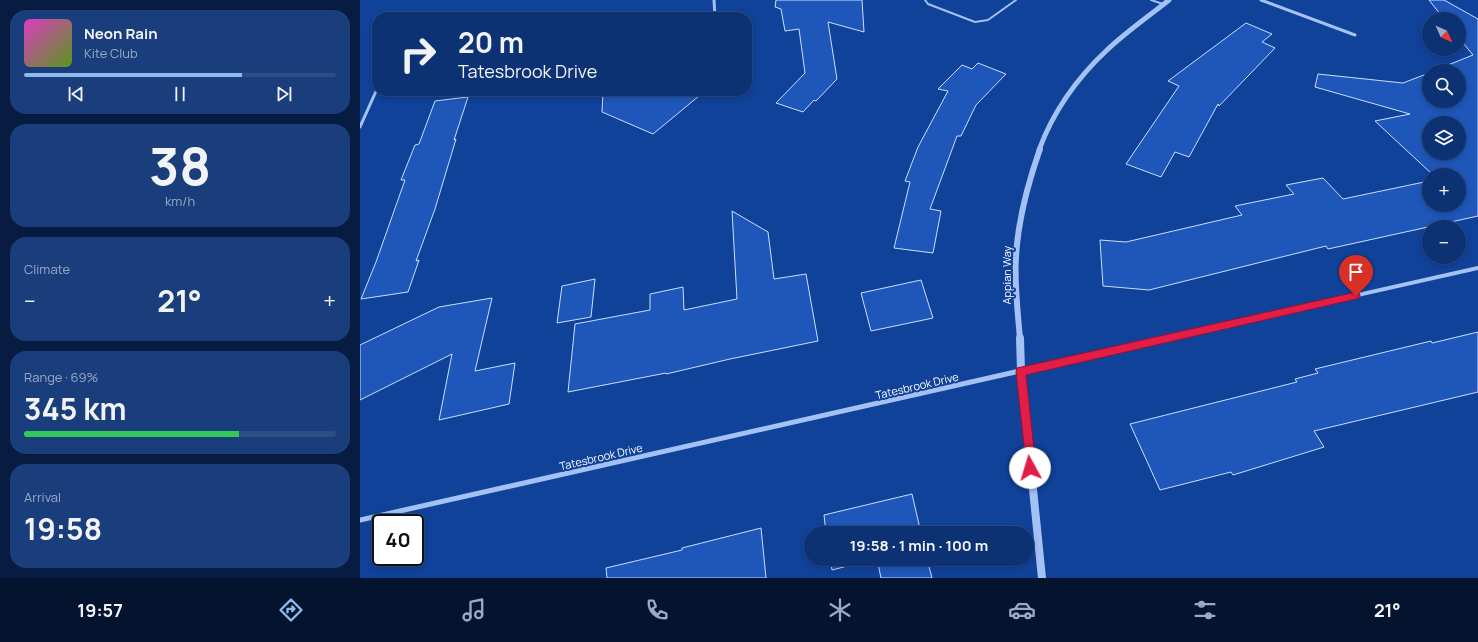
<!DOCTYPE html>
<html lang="en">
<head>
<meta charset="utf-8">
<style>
	:root { --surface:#0c3274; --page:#1a3e7c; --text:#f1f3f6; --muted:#9aaac5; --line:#2c4d86; --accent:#90b9f0 }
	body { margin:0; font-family:Manrope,sans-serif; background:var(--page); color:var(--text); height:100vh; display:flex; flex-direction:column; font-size:15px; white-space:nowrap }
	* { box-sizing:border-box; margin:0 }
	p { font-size:13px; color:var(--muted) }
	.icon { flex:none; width:22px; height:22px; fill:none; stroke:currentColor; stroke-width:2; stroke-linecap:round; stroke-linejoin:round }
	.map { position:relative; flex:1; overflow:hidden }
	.sheet { display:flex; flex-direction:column; gap:10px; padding:10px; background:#071c40; width:360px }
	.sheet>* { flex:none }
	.top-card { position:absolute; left:12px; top:12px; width:380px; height:84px; border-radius:16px; box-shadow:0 2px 6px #0003,0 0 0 1px var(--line); background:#0c3274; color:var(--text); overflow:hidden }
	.needle { width:26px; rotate:135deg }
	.fabs { position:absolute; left:1062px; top:12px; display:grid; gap:8px }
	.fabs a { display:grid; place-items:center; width:44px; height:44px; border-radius:50%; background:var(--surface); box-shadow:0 2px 6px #0003,0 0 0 1px var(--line); font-size:20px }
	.speed { position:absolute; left:12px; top:514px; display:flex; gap:8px; font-size:20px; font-weight:700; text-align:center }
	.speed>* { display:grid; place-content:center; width:52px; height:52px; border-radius:50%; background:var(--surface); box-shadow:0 2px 6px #0003,0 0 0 1px var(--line); line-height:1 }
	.speed .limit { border:2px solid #111; border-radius:6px; background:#fff; color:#111 }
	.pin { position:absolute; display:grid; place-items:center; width:34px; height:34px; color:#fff; margin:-41px -17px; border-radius:50% 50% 50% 0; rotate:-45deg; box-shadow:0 0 4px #0007 }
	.pin .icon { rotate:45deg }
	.me { position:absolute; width:44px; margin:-22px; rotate:354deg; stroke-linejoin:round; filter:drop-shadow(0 0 3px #0008) }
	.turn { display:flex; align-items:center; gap:14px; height:84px; padding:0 20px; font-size:18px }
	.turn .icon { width:52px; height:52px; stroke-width:2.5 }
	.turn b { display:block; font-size:28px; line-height:34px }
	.big { font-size:30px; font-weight:700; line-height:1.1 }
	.sheet .card { flex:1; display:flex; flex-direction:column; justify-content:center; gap:6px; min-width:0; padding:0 14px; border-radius:16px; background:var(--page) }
	.sheet .dial { align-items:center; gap:0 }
	.dial b { font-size:52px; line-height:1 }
	.song { display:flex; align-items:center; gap:12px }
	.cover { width:48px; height:48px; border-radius:6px; background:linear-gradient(135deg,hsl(310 70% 55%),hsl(90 70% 35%)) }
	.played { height:4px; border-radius:2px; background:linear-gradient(90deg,var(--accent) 70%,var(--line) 70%) }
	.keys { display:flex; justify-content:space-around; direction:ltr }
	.heat { display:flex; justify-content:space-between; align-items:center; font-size:22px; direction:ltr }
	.charge { height:6px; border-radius:3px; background:linear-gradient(90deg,#34c759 69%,var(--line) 0) }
	.trip { position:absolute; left:444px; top:526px; width:230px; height:40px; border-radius:20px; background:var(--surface); box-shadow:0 2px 6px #0003,0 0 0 1px var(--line); font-weight:700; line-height:40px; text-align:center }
	.dock { display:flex; height:64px; justify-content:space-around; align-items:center; background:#05142e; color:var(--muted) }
	.dock .icon { width:28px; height:28px }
	.dock .current { color:var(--accent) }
	.dock b { font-size:18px; color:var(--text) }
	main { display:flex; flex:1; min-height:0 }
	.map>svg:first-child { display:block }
	.building { fill:#1e57b9; stroke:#ccdefe; fill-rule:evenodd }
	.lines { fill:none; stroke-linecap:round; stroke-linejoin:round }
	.service { stroke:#a3c1f4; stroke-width:2 }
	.minor-far2 { stroke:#a3c1f4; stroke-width:3 }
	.minor-far1 { stroke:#a3c1f4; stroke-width:4 }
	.minor { stroke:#a3c1f4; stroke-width:5 }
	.tertiary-far2 { stroke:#a3c1f4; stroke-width:5 }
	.tertiary-far1 { stroke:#a3c1f4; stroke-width:6 }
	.tertiary { stroke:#a3c1f4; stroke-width:8 }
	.route { fill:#e11d48; stroke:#92132f }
	.labels { text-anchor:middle; stroke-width:4; stroke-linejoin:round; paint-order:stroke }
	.street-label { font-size:11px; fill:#fff; stroke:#10429a }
</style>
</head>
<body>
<main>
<section class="sheet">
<div class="card">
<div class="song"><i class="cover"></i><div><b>Neon Rain</b><p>Kite Club</p></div></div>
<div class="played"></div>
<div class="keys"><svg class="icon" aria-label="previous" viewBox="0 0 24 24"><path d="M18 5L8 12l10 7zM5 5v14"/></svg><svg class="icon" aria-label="pause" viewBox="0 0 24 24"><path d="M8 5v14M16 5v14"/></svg><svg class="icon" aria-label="next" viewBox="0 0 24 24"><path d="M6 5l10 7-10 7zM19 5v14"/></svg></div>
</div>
<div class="card dial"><b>38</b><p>km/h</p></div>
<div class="card"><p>Climate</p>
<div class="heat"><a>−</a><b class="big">21°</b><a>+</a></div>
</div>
<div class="card"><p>Range · 69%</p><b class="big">345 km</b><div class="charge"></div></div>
<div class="card"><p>Arrival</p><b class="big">19:58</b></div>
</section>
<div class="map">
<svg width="1118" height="578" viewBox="0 0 1118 578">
	<rect width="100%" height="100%" fill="#10429a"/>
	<path class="building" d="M416,0h86l2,32 -36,-10 9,57 -21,22 -2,-1 -11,12 -27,-9 29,-30 -6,-44 -14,2 -4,-22 -6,-2z
		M1069,0h15l34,19v197l-150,33 -2,-3 -177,44 -46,-4 -3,-46 26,2 116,-27 -7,-9 59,-12 -8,-9 37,-7 20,21 86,-18v24h30v-30h-26l-58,-54 35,-7 -95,-27 3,-13 85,9 26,-10v28h30v-30h-26l40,-16 -14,-17v-19h-15zM1069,123h30v30h-30z
		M886,23l26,11 -10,8 13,6 -56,58 -1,-2 -29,53 -14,-5 -14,25 -35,-13 53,-78 -11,-5z
		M618,63l28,11 -30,31 -15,31h-4l-27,73 11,2 -8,42 -39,-5 16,-66 -5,-1 13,-34 30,-56 -10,-2 24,-24 10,4z
		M243,91h102l-52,43 -51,-22z
		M108,97l-14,43 2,-1 -21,70 -19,52 3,-1 -11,32 -47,7 15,-37 29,-82h-4l14,-35 4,-1 16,-43z
		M372,211l36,21 6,47 32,-5 12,67 -88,18 -64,15v-1l-98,19 7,-68 75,-14v-16l33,-7 1,23 53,-11z
		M235,279l-4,38 -34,6 5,-37z
		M561,280l12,38 -62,13 -10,-38z
		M132,298l-17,73 40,-8 -6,41 -70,16 13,-66 -92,46v-55l79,-38z
		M1118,332v60l-164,39 10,16 -91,28 -2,-3 -71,18 -30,-66 167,-42 -2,-3 23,-6 -3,-4 116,-28 1,2z
		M552,494l9,39h-95l-2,-18z
		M401,528l5,50h-159l-1,-10 76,-18v-2z
		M470,559h45l-43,11z
		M517,559h50l5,19h-51z"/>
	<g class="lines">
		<path class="service" d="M565,0l3,4 47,18 13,-2 28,-20
			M791,0l12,4"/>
		<path class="minor-far2" d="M354,0l1,17
			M901,0l94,35
			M0,127l17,-38"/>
		<path class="minor-far1" d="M802,339l316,-71"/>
		<path class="minor" d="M0,520l806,-182"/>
		<path class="tertiary-far2" d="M679,150c14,-38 38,-72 68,-100 19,-18 42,-34 62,-50"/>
		<path class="tertiary-far1" d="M660,339c-2,-25 -6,-57 -4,-82 2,-37 12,-74 24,-108"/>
		<path class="tertiary" d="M660,338l1,33 21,207"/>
	</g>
	<path class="route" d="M996,292l3,1 1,3 -1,2 -3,1 -330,76 10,93 -2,4 -4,2 -3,-2 -11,-100 1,-4z"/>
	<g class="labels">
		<g class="street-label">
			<text transform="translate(647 275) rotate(-90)" y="4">Appian Way</text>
			<text transform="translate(557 386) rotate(-13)" y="4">Tatesbrook Drive</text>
			<text transform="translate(241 457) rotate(-13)" y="4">Tatesbrook Drive</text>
		</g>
	</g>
</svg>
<div class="fabs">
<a><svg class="needle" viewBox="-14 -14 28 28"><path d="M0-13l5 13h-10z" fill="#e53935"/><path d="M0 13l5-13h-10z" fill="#9aaac5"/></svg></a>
<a><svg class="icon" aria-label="search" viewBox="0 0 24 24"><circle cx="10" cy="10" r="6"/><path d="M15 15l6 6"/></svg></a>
<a><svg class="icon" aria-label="layers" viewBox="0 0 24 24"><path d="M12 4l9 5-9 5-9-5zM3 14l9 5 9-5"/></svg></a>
<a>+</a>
<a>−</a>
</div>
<div class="speed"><div class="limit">40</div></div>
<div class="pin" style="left:996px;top:296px;background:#d93025"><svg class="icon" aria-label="arrive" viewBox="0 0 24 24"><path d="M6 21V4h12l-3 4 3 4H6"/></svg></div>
<svg class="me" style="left:670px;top:468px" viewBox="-20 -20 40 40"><circle r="19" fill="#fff"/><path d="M0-13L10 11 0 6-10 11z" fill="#e11d48"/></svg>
<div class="trip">19:58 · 1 min · 100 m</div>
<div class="top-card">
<div class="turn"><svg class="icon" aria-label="right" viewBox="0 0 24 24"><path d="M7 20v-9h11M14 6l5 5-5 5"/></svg><div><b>20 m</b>Tatesbrook Drive</div></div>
</div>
</div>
</main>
<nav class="dock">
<b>19:57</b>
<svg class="icon current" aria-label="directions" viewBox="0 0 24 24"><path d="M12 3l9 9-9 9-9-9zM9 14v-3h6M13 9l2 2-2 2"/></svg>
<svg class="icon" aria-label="music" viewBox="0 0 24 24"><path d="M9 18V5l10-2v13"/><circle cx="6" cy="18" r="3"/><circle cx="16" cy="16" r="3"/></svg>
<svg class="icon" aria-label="phone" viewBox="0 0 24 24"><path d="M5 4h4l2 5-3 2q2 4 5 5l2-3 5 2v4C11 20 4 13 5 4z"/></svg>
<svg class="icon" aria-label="climate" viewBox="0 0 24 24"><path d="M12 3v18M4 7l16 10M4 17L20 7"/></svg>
<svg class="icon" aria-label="car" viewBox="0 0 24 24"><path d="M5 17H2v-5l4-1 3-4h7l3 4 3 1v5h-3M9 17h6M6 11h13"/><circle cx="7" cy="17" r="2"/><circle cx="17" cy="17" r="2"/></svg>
<svg class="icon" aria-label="filters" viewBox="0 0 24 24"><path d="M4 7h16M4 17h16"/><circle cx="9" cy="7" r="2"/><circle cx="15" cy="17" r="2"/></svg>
<b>21°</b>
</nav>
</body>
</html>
